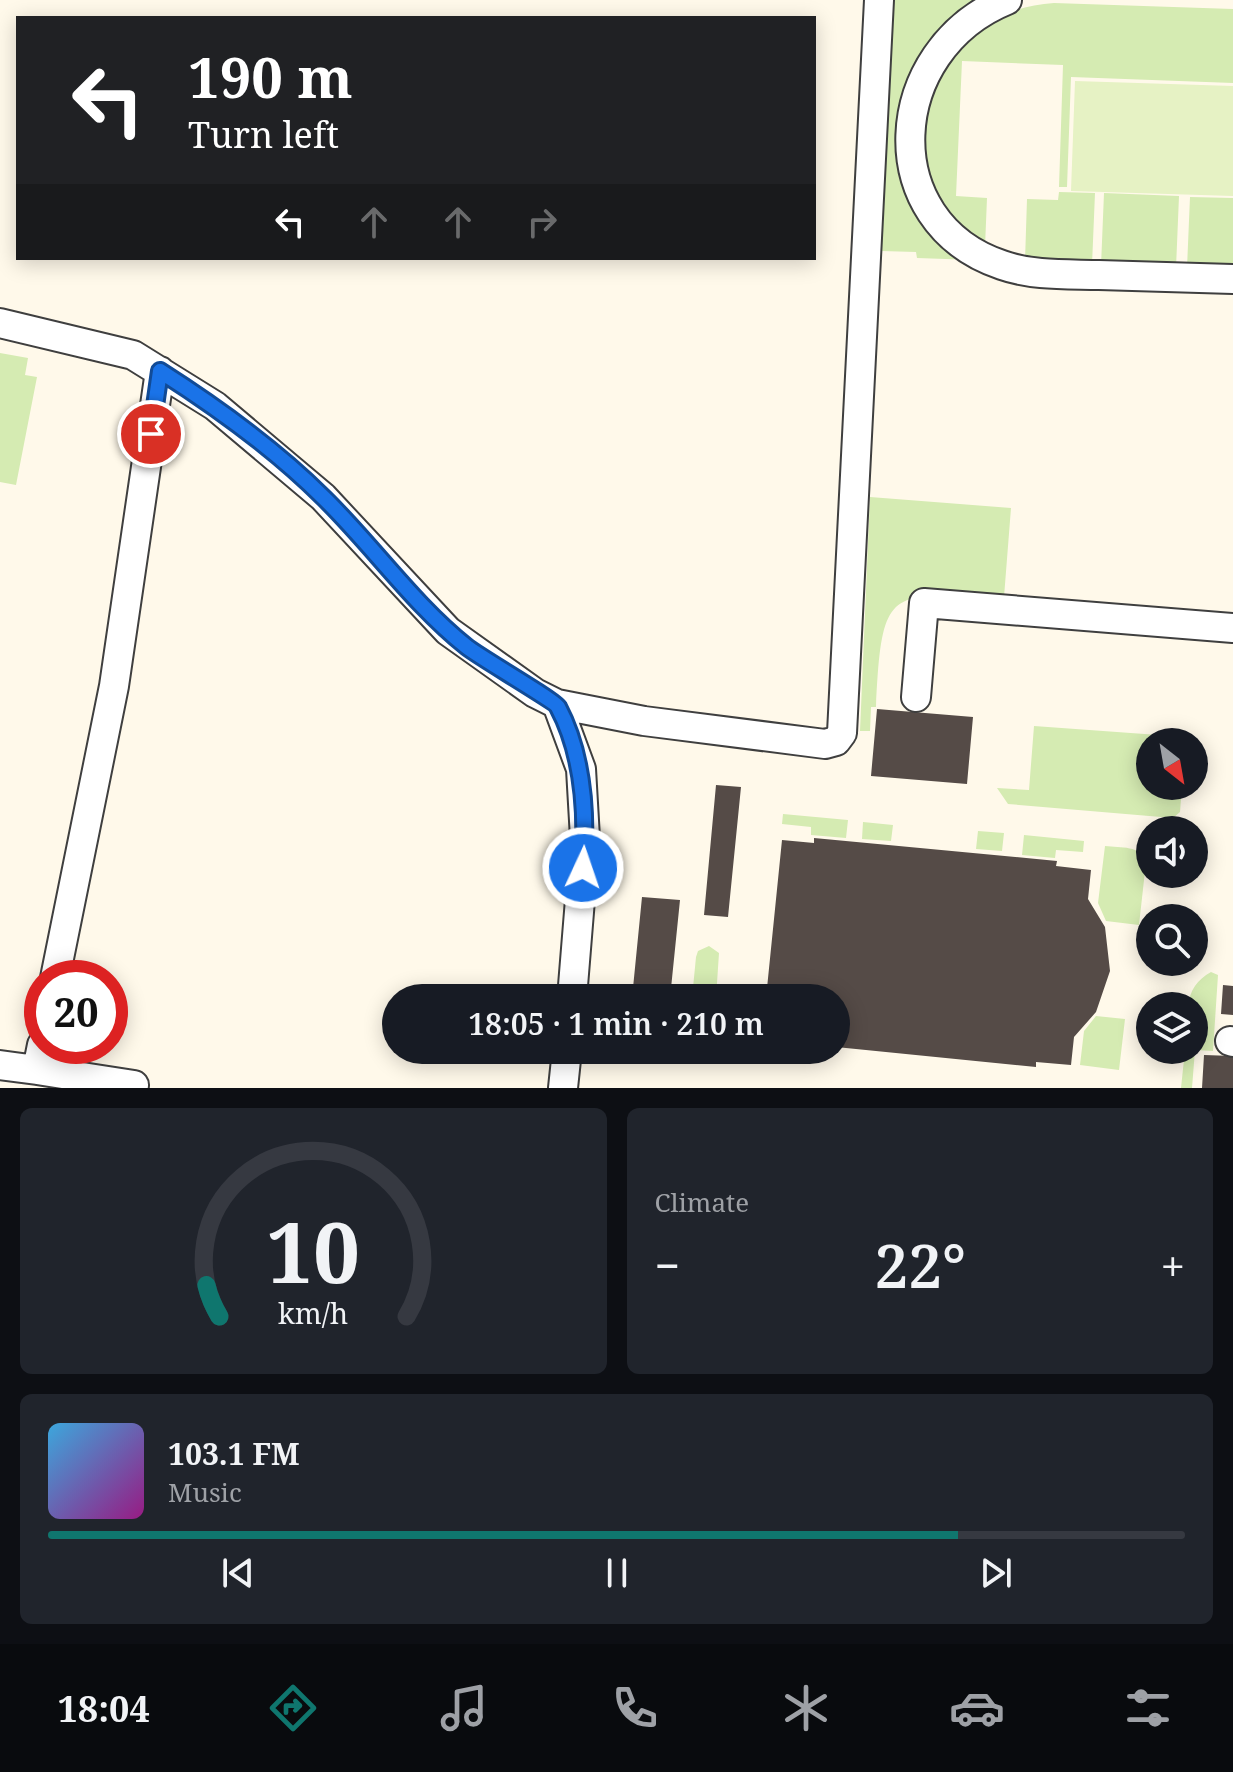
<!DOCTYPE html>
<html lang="en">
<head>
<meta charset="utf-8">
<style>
	:root { --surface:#171b24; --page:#20242c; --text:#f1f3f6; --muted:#9ea1a6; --line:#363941; --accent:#0f766e }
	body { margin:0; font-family:"Noto Serif",serif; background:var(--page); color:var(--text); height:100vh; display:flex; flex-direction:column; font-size:30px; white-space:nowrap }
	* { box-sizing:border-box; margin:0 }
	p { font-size:26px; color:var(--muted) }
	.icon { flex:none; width:44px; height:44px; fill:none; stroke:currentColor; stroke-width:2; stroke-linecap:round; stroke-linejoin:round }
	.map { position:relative; height:1088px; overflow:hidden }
	.side { display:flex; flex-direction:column; gap:20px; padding:20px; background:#0d0f14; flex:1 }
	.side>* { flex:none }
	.top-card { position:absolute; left:16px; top:16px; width:800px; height:244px; border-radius:0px; box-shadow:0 4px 20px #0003; background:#202124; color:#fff; overflow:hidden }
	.needle { width:52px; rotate:149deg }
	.buttons { position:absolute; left:1136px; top:728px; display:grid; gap:16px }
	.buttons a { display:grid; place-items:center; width:72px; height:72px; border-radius:50%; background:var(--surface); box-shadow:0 4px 20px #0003; font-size:40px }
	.speed { position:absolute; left:24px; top:960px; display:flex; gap:16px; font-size:40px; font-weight:700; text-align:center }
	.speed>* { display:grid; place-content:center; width:104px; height:104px; border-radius:50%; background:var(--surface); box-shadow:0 4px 20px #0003; line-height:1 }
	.speed .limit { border:12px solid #d22; background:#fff; color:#111 }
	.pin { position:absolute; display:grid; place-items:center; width:68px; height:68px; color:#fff; margin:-34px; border:4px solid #fff; border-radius:50%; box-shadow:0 2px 8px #0007 }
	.me { position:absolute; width:88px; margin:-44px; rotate:3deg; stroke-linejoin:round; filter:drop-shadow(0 0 6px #0008) }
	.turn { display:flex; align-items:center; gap:28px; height:168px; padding:0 40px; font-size:36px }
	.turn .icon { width:104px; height:104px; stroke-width:2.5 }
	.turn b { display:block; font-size:56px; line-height:68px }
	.lanes { display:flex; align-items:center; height:76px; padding:0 40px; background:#0003; justify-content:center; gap:40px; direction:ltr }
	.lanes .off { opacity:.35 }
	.big { font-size:60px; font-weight:600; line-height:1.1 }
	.side .tile { flex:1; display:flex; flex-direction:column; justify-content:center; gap:12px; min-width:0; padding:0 28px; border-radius:12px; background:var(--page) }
	.side .dial { align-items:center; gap:0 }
	.dial svg { height:208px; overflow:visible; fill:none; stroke:var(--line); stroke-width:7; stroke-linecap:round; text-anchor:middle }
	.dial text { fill:var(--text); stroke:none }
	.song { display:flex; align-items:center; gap:24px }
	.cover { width:96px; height:96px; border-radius:12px; background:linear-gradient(135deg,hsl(200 70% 55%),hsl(310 70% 35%)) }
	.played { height:8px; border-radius:4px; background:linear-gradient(90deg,var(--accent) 80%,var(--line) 80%) }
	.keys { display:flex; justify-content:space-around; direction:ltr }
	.heat { display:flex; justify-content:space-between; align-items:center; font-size:44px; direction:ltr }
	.side .tiles { flex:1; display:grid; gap:20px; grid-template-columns:1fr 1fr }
	.tile:last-child { grid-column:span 2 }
	.trip { position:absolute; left:382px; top:984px; width:468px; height:80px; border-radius:40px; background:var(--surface); box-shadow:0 4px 20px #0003; font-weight:600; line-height:80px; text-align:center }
	.tabs { display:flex; height:128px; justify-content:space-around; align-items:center; background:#090b0e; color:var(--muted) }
	.tabs .icon { width:56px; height:56px }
	.tabs .current { color:var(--accent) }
	.tabs b { font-size:36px; color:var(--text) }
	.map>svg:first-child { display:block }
	.green { fill:#d5ebb2 }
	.pitch { fill:#e6f2c4 }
	.building { fill:#554b47 }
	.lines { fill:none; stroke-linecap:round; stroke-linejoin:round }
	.minor-casing { stroke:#3f3f3f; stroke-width:32 }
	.minor { stroke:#fff; stroke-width:28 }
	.route-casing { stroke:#114b97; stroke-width:20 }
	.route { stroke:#1a73e8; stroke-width:14 }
</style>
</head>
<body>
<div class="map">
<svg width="1233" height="1088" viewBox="0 0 1233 1088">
	<rect width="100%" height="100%" fill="#fff9ea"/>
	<path class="green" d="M892,0h89l-33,22 -29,36 -16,44 -3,46 74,112 -57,-2 -1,-6 -35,-1z
		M1054,3l179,6v74l-162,-6 -4,110h-8l4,-122 -101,-4 -6,135 31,2 -2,49c-111,-79 -63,-235 69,-244z
		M1059,192l36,1 -3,72 -67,-4 2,-62 31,1z
		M1104,193l75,3 -3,72 -75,-2z
		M1190,197l43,1v72l-46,-2z
		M0,353l28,5 -3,17 12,2 -21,108 -16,-3z
		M870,497l141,11 -7,89c-116,-4 -122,-12 -128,110h-5l-1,24h-10z
		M1034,726l152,11 -1,5h-35v44h32l-2,26 -7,6 -165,-14 -11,-16 32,2z
		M783,814l65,6 -2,18 -35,-3v-8l-29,-3z
		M863,822l30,3 -2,16 -29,-2z
		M978,831l26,2 -2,18 -26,-2z
		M1024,835l60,6 -1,11 -27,-2 -1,8 -33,-3z
		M1105,846c16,2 36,-1 41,16l-7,63 -33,-4 -8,-18z
		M709,946l10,7 -3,45h-24l4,-41 2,-6z
		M1211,972l7,3 -5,76 -18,-1 -3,38h-11l4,-38h9v-44h-6c2,-16 9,-26 23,-34z
		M1096,1016l29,3 -6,51 -39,-5 4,-34z"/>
	<path class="pitch" d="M1075,81l158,5v110l-162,-5z"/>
	<path class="building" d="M877,709l96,8 -6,67 -96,-8z
		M716,785l25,2 -13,130 -24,-2z
		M814,838l243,23 -1,5 35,4 -3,29 17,28 5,44 -14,41 -22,25 -3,28 -35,-3v5l-200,-20v-49h-70l16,-158 32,3z
		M642,897l38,3 -10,98h-38z
		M1223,985l10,1v29l-12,-1z
		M1204,1055l29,1v32h-31z"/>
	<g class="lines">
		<g class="minor-casing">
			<path id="minor" d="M1007,0c-123,50 -133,222 -5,265 31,11 65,9 97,10 45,1 89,3 134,4
				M0,323l133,32 82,51 108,91 125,134 87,62 22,11 87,17 181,23 11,-3 6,-8 37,-733
				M916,697l8,-94 309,25
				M557,704l24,65 4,69 -13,160
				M55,978l59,-292 46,-315
				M1230,1041l3,1
				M0,1065l37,5 5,-25
				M37,1070l97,15
				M563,1088l4,-38"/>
		</g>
		<use href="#minor" class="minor"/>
	</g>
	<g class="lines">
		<g class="route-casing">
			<path id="route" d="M151,434l9,-63c58,37 115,78 164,127 49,48 89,106 143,149 14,11 88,54 91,60 26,49 29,107 25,161"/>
		</g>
		<use href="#route" class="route"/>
	</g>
</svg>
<div class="buttons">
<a><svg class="needle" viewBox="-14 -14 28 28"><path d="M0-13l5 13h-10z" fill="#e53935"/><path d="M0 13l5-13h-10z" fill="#9ea1a6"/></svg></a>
<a><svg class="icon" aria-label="sound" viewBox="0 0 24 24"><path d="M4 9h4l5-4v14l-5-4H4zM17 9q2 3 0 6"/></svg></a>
<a><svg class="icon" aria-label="search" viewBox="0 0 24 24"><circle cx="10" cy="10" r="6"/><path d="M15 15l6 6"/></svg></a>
<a><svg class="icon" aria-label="layers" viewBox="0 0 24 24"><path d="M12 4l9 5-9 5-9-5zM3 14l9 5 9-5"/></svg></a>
</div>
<div class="speed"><div class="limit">20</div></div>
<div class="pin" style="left:151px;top:434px;background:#d93025"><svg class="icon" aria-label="arrive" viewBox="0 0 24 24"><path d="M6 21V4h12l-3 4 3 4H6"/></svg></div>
<svg class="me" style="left:583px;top:868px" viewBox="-20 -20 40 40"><circle r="17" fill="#1a73e8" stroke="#fff" stroke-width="3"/><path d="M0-11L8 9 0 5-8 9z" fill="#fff"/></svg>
<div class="trip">18:05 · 1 min · 210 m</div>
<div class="top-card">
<div class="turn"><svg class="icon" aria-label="left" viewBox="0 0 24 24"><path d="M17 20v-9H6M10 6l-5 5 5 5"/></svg><div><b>190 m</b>Turn left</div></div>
<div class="lanes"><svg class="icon" aria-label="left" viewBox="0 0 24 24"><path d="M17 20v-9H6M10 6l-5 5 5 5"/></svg><svg class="icon off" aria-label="ahead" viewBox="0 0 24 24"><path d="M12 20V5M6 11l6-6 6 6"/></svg><svg class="icon off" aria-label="ahead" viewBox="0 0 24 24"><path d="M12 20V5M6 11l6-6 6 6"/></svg><svg class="icon off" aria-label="right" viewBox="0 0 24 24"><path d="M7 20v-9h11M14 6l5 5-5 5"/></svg></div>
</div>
</div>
<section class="side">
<div class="tiles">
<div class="tile dial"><svg viewBox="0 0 100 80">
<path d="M14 69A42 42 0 1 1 86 69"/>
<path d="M14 69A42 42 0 0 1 9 57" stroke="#0f766e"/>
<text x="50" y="56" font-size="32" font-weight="700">10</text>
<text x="50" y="72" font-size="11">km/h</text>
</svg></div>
<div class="tile"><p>Climate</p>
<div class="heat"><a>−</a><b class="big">22°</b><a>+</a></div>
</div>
<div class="tile">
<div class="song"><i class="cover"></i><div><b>103.1 FM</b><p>Music</p></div></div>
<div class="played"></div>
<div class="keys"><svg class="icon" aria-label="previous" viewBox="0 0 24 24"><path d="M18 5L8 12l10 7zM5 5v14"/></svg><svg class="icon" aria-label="pause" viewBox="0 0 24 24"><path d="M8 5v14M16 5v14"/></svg><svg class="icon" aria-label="next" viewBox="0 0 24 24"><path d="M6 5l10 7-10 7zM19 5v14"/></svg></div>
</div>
</div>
</section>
<nav class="tabs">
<b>18:04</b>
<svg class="icon current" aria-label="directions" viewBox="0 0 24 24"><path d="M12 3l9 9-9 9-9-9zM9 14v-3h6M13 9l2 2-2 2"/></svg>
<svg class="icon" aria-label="music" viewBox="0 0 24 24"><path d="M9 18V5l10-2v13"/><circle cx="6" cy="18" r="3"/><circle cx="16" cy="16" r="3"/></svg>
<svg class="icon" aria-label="phone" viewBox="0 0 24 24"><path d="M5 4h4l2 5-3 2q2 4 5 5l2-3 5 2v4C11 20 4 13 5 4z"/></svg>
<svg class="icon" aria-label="climate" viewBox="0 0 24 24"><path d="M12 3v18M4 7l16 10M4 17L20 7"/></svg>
<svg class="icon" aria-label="car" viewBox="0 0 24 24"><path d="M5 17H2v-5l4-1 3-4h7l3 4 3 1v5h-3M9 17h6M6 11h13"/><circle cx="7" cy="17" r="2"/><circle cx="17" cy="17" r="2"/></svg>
<svg class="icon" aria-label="filters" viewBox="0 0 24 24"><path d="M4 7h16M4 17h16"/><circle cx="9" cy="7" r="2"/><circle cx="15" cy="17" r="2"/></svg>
</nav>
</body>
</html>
